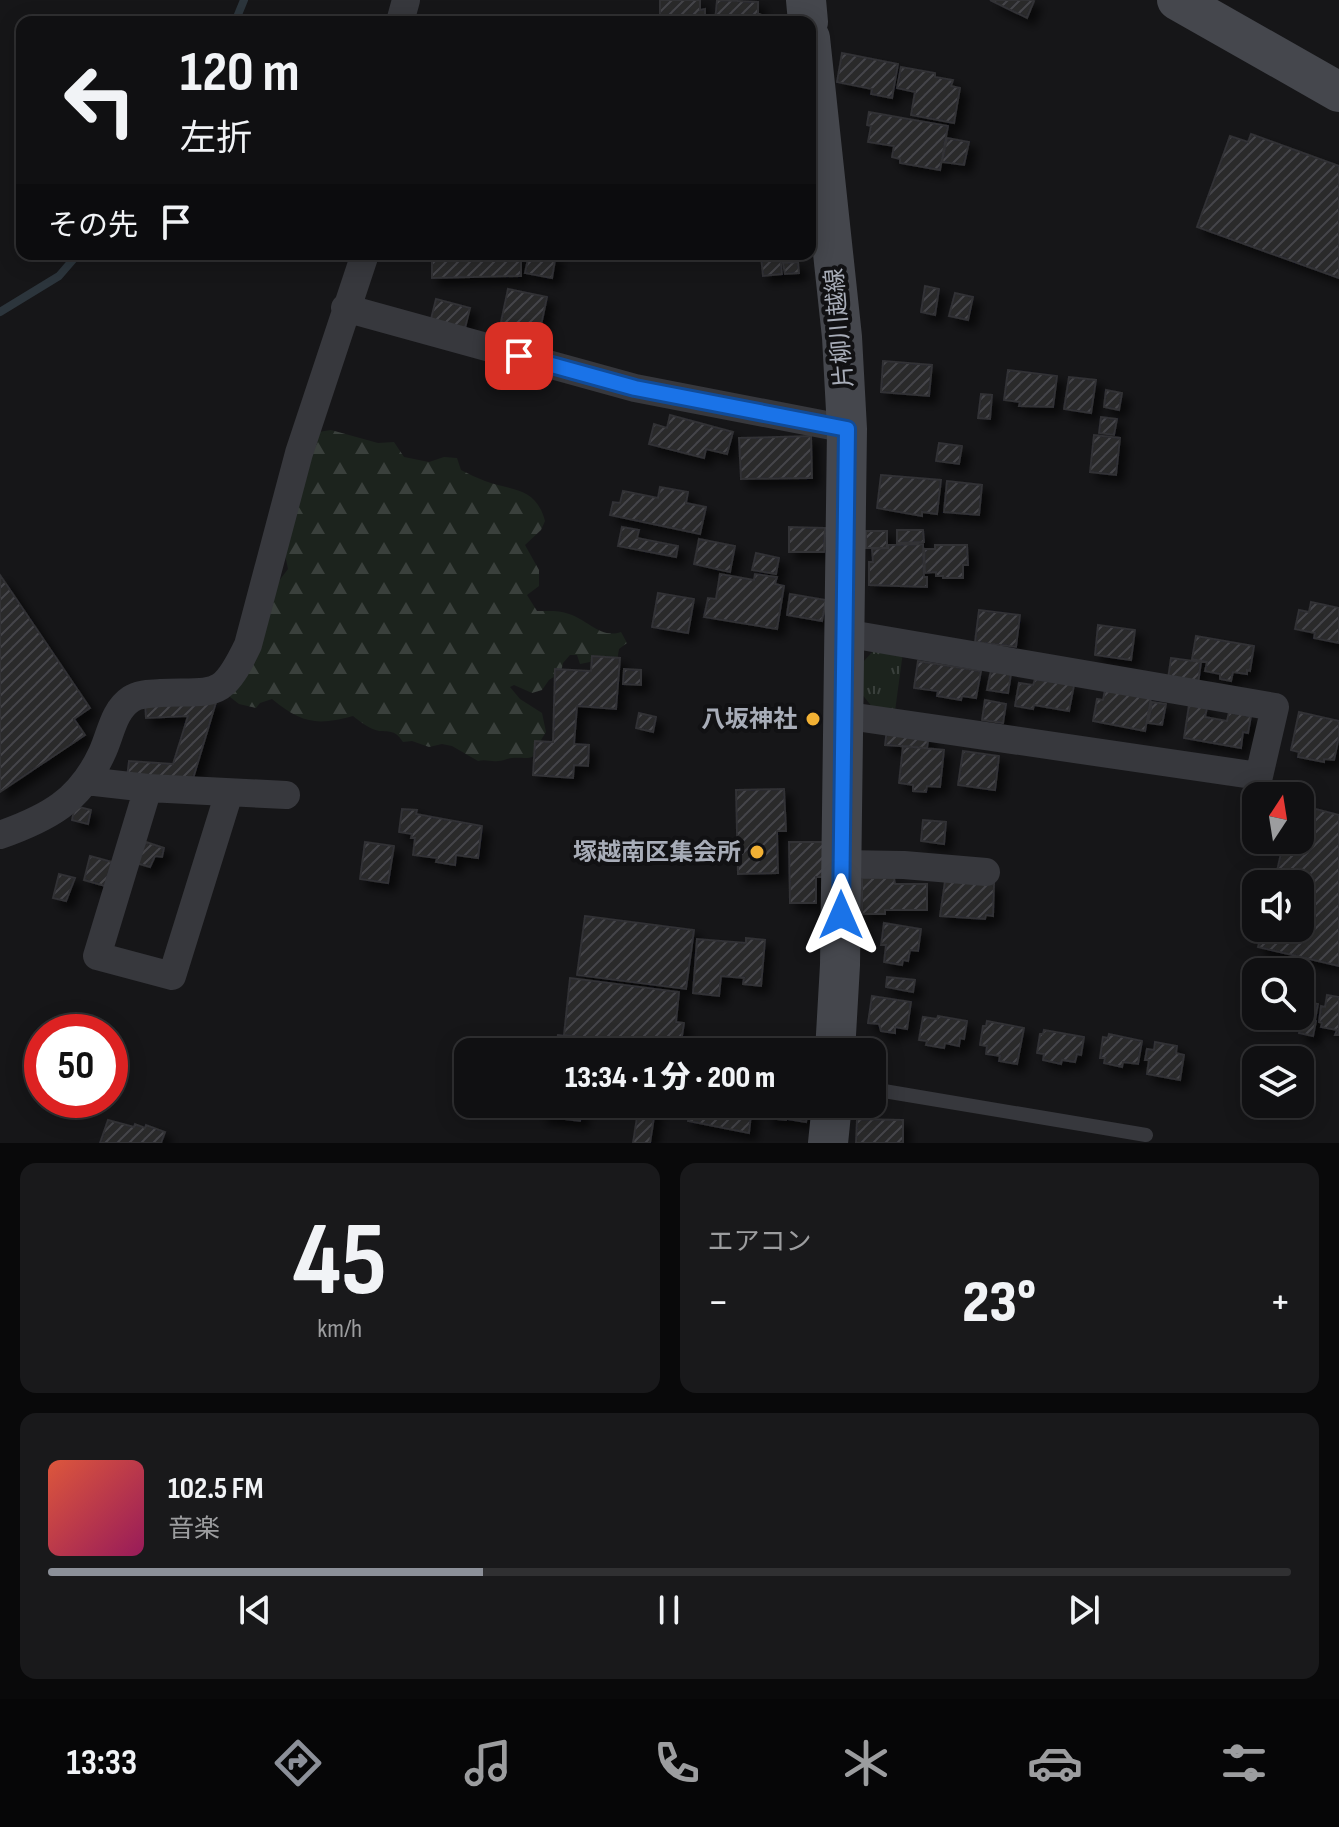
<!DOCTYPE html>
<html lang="ja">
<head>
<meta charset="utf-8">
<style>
	:root { --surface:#101012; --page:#19191b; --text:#f1f3f6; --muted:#9c9d9f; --line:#303032; --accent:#8c9099 }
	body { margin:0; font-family:"Sofia Sans Condensed","Noto Sans JP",sans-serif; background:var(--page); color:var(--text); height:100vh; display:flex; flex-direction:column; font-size:30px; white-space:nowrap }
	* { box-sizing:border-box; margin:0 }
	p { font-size:26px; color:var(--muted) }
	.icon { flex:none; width:44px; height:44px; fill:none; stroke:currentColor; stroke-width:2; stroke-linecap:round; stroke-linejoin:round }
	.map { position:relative; height:1143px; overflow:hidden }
	.drawer { display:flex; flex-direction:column; gap:20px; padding:20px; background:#09090a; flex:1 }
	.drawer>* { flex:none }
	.hud { position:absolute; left:16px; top:16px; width:800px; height:244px; border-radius:16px; box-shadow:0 4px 20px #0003,0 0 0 2px var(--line); background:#101012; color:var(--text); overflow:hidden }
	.needle { width:52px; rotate:12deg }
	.fabs { position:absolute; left:1242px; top:782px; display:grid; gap:16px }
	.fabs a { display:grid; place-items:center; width:72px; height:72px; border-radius:16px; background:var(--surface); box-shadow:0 4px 20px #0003,0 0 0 2px var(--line); font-size:40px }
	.speed { position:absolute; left:24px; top:1014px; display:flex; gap:16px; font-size:40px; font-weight:700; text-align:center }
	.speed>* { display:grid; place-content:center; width:104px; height:104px; border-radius:50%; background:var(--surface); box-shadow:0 4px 20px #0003,0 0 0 2px var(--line); line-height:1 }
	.speed .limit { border:12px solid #d22; background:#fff; color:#111 }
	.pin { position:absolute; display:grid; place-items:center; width:68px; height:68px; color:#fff; margin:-34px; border-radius:16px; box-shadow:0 4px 12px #0006 }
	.me { position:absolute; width:88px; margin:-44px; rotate:0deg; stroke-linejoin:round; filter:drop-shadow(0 0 6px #0008) }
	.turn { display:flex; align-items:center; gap:28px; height:168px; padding:0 32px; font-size:36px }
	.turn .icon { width:104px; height:104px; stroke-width:2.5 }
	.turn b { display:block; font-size:56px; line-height:68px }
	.then { display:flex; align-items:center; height:76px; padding:0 32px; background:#0003; gap:16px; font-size:30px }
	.big { font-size:60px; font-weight:800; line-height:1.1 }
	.drawer .widget { flex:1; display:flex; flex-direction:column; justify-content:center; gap:12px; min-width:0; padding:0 28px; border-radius:16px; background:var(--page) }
	.drawer .dial { align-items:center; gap:0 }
	.dial b { font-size:104px; line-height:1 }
	.song { display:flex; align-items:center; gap:24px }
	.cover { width:96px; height:96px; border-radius:12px; background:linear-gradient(135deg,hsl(10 70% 55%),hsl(330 70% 35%)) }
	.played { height:8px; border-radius:4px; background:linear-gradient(90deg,var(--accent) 35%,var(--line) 35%) }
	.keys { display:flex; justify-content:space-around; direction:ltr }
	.heat { display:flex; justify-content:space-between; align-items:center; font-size:44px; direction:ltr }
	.drawer .tiles { flex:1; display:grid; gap:20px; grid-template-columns:1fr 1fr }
	.widget:last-child { grid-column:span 2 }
	.trip { position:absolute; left:454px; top:1038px; width:432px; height:80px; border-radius:16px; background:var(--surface); box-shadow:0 4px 20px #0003,0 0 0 2px var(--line); font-weight:800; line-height:80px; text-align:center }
	.tab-bar { display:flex; height:128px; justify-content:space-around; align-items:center; background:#060607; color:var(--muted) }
	.tab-bar .icon { width:56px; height:56px }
	.tab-bar .current { color:var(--accent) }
	.tab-bar b { font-size:36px; color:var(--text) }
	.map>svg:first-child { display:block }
	.forest { fill:url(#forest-firs) }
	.park { fill:url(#park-tufts) }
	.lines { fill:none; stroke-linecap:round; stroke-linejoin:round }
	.stream { stroke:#2c353c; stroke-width:8 }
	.building { fill:url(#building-hatch); stroke:#303034; stroke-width:2; filter:url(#shadow) }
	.lane { stroke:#37383d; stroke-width:14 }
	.street { stroke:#37383d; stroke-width:28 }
	.secondary { stroke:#45474d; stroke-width:40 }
	.route-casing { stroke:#114b97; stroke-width:20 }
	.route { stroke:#1a73e8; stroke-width:14 }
	.poi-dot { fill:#f2b134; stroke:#111113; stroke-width:3 }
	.labels { text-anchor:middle; stroke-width:8; stroke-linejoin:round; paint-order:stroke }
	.street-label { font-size:24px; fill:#a8adb8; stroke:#111113 }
	.poi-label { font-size:24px; font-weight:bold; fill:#a8adb8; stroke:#111113; text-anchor:end }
</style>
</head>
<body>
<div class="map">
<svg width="1339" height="1143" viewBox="0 0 1339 1143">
	<defs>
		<pattern id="forest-firs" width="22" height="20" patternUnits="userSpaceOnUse" patternTransform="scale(2)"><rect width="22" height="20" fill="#1c231d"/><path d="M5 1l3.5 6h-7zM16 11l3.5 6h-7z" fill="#3a403c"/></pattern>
		<pattern id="park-tufts" width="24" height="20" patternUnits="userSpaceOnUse" patternTransform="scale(2)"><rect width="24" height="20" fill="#1c231d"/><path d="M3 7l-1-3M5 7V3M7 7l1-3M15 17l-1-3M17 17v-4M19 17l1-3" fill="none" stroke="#3a403c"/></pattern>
		<pattern id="building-hatch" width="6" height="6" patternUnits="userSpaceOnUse" patternTransform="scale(2)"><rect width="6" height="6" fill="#29292c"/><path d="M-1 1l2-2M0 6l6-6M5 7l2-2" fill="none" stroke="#454548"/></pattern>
		<filter id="shadow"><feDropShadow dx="7" dy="7" stdDeviation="4" flood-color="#0009"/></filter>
	</defs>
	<rect width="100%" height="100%" fill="#161618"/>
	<path class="forest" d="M331,430l47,13 16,-1 10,15 25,5 15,-5 13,1 4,12c8,4 16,8 24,11 28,10 51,6 60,40l-4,9 -16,15 14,25v16l-12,9 10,16c10,0 23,-1 32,3 19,6 32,25 52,18l6,11 -8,6 -2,12 -15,-1 -7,-5 -5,7 -10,2 -3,-9h-7l-7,8 -2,9 -12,8 -7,10 -10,3 -18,-8 -4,2 10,12 22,14 4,19 -5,8 1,8c-10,14 -16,9 -30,10 -5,0 -9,3 -14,3 -7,1 -12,-2 -20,0l-26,-15 -10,-2 -13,3 -17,-6 -9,1c-8,-12 -12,-10 -24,-11 -9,-2 -19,-9 -26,-15 -36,10 -52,7 -81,-17l-12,4 -4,5 -17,-4 -9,-7 -3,-10 42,-67c-3,-26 5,-32 19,-51l-6,-29 36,-108z"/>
	<path class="park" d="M876,648l27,4 -8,59 -22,-3 -12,-15 2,-31z"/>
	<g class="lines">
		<path class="stream" d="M235,22l9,-22
			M0,312l59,-36 19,-22"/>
	</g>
	<path class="building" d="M660,0h40v10l5,-1v13h-45z
		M717,0l41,2v11l7,4 -1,5h-49z
		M990,0h41l3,1 -7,17z
		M842,53l56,11 -6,34 -21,-4 1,-5 -35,-7z
		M901,67l34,6v4l18,3 -2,6 9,2 -6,35 -43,-8 4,-23 -18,-4z
		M869,112l79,14 -8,44 -40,-7v-4l-8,-2 2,-11 -26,-4 3,-16 -4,-1z
		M1251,134l88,32v112l-142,-51 33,-91 18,6z
		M947,138l22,4 -5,23 -22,-3z
		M432,254h89v22l-89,2z
		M529,254h27l-4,24 -27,-5z
		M780,254l2,20 -19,2 -2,-20z
		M798,262l1,11 -14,1 -2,-11z
		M925,286l14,3 -4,26 -14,-3z
		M508,289l39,8 -7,33 -39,-8z
		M955,293l18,4 -5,23 -19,-4z
		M436,299l34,9 -6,24 -34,-9z
		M883,361l49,4 -3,31 -48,-4z
		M1008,370l49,6 -4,31 -34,-1 1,-4 -16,-2z
		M1069,377l27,3 -5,33 -27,-4z
		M1106,390l16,3 -3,17 -15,-3z
		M981,394l11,1 -2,24 -12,-1z
		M670,415l63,17 -6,22 -21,-5 -2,9 -55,-14 5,-20 13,4z
		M1101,417l16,2 -3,16 -15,-2z
		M1094,435l26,3 -4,37 -26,-3z
		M811,436l1,42 -71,1 -2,-41z
		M939,443l23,3 -3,18 -23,-3z
		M881,475l60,5 -4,34 -15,-2v4l-45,-8z
		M947,481l35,4 -3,30 -35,-3z
		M660,487l28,5 -2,11 20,4 -6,27 -90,-19 3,-13 7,1 3,-12 35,7z
		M622,527l17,3 -2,8 41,8 -2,11 -58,-11z
		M789,527l36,1 -1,24h-35z
		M897,530h26l1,12 -27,1z
		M866,531h21v17h-21z
		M699,539l36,7 -5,26 -36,-8z
		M923,544l1,33h3v10l-58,-2v-23h4l-1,-13 16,-1v-3z
		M935,545h32l1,20h-5v13h-20v-2h-7v-4l-11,1 -1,-24h11z
		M756,553l23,5 -3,16 -24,-4z
		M720,574l34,6 1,-6 22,3 -2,7 9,2 -7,43 -73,-12 4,-19 8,1z
		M0,575l90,133 -16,11 11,16 -85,57z
		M658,593l36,6 -6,34 -36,-6z
		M790,594l36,6 -4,21 -35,-6z
		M1311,602l28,6v35l-25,-5 1,-5 -20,-4 4,-19 10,2z
		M979,610l41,5 -4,32 -41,-5z
		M1098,625l37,5 -4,30 -36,-5z
		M1196,636l58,10 -4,25 -3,-1v4l-14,-2 -2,9 -11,-2v-5l-15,-3 2,-9 -15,-3z
		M592,656l28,2 -4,51 -39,-3 -3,38 15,1 -1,21 -14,-1 -1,13 -40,-3 2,-34 18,1 2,-73 36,2z
		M1171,658l30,4 -3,22 -30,-5z
		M918,661l63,10 -5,27 -14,-2 -1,4 -24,-4 1,-5 -24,-3z
		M624,669l17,1v15l-18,-1z
		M991,670l20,4 -3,19 -21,-3z
		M1035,679l39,6 -5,26 -35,-6 -1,4 -18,-3 4,-23 14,2z
		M1105,690l46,8 -6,33 -52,-10 4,-22 6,1z
		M217,699l-25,83 -65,-5 2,-16 44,3 15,-48 -42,2 -1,-16z
		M985,700l21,4 -3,19 -21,-3z
		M1152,702l14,2 -4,21 -14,-2z
		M1189,705l18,3 -2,9 22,4 2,-9 22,4 -3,17 -5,-1 -2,16 -57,-10z
		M1299,712l40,9v16l-5,23 -10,-1v3l-26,-5 1,-5 -8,-2z
		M639,713l17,4 -3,15 -17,-4z
		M887,729l42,6 -2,13 -42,-3z
		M903,746l41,4 -4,37 -13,-1 -1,6 -13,-1v-6l-14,-2z
		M963,751l36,5 -4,34 -37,-5z
		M784,789l2,42h-9l1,42 -40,1 -2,-84z
		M1300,805l39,10v151l-81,-19 5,-19h37v-44h-26l10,-44h16z
		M75,806l16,4 -3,14 -16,-4z
		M402,809l15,1 -1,4 66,12 -4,32 -22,-3 -1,10 -19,-3 1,-4 -24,-3 2,-17h-4l1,-4 -13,-2z
		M923,820l23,2 -2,22 -23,-3z
		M146,842l18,6 -2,9 -7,-1 -5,11 -14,-4z
		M365,842l29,4 -6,37 -28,-4z
		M789,842h34l1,35h-8v26h-26z
		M90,856l22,6 -7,24 -21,-6z
		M59,874l16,4 -9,23 -13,-3z
		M862,878h32l1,6h32v26h-42v4h-23z
		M945,881l49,3 -1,32 -7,-1 -1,4 -45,-3z
		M585,916l109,14 -8,59 -109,-14z
		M884,923l37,6 -3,22 -8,-1 -2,11 -5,-1 -1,5 -18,-3 2,-17h-5z
		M746,938l19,2 -4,46 -18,-2 1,-6 -23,-2 -2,20 -26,-3 4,-54 49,4z
		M887,977l28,3 -2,12 -27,-5z
		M570,978l109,14 -3,30 8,1 -4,26 -116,-14z
		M1327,995l12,2v38h-4l2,-5 -16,-3 1,-4 -3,-1 2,-16 4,1z
		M872,996l39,6 -4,27 -12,-2v6l-14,-2 -2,-7 -11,-1z
		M1302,1001l16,3 -3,16 -16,-3z
		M938,1016l29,5 -3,18 -4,-1 -1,8 -14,-3 -1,5 -18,-3 1,-4 -8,-1 4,-23 14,2z
		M1302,1019l14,2 -3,15 -14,-3z
		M987,1021l37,7 -7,36 -18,-3 1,-5 -14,-2 1,-8 -7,-1 3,-19h3z
		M1044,1030l40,7 -3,18 -4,-1 -2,8 -13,-2 -1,4 -18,-4 1,-6 -7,-1 3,-19h3z
		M1109,1034l33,7 -4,23 -15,-2 -1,5 -18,-4 1,-5h-5l3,-21 5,1z
		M558,1035l113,15v2h-117z
		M1155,1042l22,4 -1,7 8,2 -4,25 -33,-6 2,-14h-4l2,-11 7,1z
		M541,1104h42l-3,17 -40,-5z
		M639,1104h17l-6,39h-17z
		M690,1104h62l-3,29 -61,-12z
		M768,1104h20l-2,16 -20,-2z
		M789,1104h20l-3,18 -19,-3z
		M857,1119l46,1v23h-47z
		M108,1120l26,7 1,-3 10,4 1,-3 19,7 -4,11h-61z"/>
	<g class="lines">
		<path class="lane" d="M872,1089l274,46"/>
		<path class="street" d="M400,22l6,-22
			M345,308l290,80 212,41
			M842,715l417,61 16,-69 -431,-74
			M86,781l62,7 138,7
			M148,788l-51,168 75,20 57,-183
			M0,835c48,-17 80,-34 102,-82 9,-19 11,-42 29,-54 9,-6 20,-5 30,-6 57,-2 61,6 87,-48l51,-192 66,-199
			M841,864l63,1 82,7"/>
		<path class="secondary" d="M806,0l2,22
			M1177,0l162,92
			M810,38l32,299 5,92 -7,536 -5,87
			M828,1143l4,-39"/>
	</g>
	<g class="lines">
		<g class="route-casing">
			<path id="route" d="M519,356l116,32 212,41 -6,486"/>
		</g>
		<use href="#route" class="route"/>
	</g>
	<g class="poi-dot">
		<circle cx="813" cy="719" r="8"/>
		<circle cx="757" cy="852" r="8"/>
	</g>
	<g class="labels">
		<g class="street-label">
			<text transform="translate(839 328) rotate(-95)" y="8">片柳川越線</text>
		</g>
		<g class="poi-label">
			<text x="797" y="727">八坂神社</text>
			<text x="741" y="860">塚越南区集会所</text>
		</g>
	</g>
</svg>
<div class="fabs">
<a><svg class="needle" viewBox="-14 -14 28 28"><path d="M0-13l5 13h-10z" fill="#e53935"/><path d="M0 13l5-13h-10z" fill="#9c9d9f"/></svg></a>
<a><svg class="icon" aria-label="sound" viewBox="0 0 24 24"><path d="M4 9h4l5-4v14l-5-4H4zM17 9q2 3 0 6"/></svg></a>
<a><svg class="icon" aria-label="search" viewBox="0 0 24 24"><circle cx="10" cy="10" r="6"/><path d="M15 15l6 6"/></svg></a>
<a><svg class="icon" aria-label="layers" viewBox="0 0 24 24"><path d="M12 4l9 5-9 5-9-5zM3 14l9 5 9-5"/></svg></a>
</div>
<div class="speed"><div class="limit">50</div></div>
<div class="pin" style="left:519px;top:356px;background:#d93025"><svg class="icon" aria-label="arrive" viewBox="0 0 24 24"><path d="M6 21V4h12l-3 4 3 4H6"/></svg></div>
<svg class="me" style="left:841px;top:915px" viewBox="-20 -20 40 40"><path d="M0-17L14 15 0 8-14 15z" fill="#1a73e8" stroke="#fff" stroke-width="4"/></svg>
<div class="trip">13:34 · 1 分 · 200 m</div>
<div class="hud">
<div class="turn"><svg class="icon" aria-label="left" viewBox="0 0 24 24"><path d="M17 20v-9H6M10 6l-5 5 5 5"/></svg><div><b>120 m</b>左折</div></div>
<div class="then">その先<svg class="icon" aria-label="arrive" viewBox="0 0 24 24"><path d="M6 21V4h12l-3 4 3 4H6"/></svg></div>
</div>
</div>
<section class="drawer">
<div class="tiles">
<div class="widget dial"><b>45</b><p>km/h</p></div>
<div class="widget"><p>エアコン</p>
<div class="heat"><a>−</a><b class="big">23°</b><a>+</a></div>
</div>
<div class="widget">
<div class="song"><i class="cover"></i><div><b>102.5 FM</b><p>音楽</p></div></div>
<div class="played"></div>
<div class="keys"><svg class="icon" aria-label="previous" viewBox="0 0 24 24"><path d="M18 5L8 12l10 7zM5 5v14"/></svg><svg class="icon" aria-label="pause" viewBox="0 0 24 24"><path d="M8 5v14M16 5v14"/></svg><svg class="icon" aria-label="next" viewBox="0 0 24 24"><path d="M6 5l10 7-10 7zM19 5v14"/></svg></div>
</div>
</div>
</section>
<nav class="tab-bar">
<b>13:33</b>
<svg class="icon current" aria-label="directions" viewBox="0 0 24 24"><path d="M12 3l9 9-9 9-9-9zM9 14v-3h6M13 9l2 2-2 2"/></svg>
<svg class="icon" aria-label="music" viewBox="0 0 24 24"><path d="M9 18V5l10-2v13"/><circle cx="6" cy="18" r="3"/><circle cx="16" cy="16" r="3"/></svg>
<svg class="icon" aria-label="phone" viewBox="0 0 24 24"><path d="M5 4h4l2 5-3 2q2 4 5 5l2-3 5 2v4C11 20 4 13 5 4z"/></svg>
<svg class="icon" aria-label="climate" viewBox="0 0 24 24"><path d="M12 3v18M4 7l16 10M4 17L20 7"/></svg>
<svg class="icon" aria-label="car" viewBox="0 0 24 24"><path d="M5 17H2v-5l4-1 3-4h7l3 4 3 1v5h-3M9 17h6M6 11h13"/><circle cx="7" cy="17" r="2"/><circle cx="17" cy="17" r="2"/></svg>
<svg class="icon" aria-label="filters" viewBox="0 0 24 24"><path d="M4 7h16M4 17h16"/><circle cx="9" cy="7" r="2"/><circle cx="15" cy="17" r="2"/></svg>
</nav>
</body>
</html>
